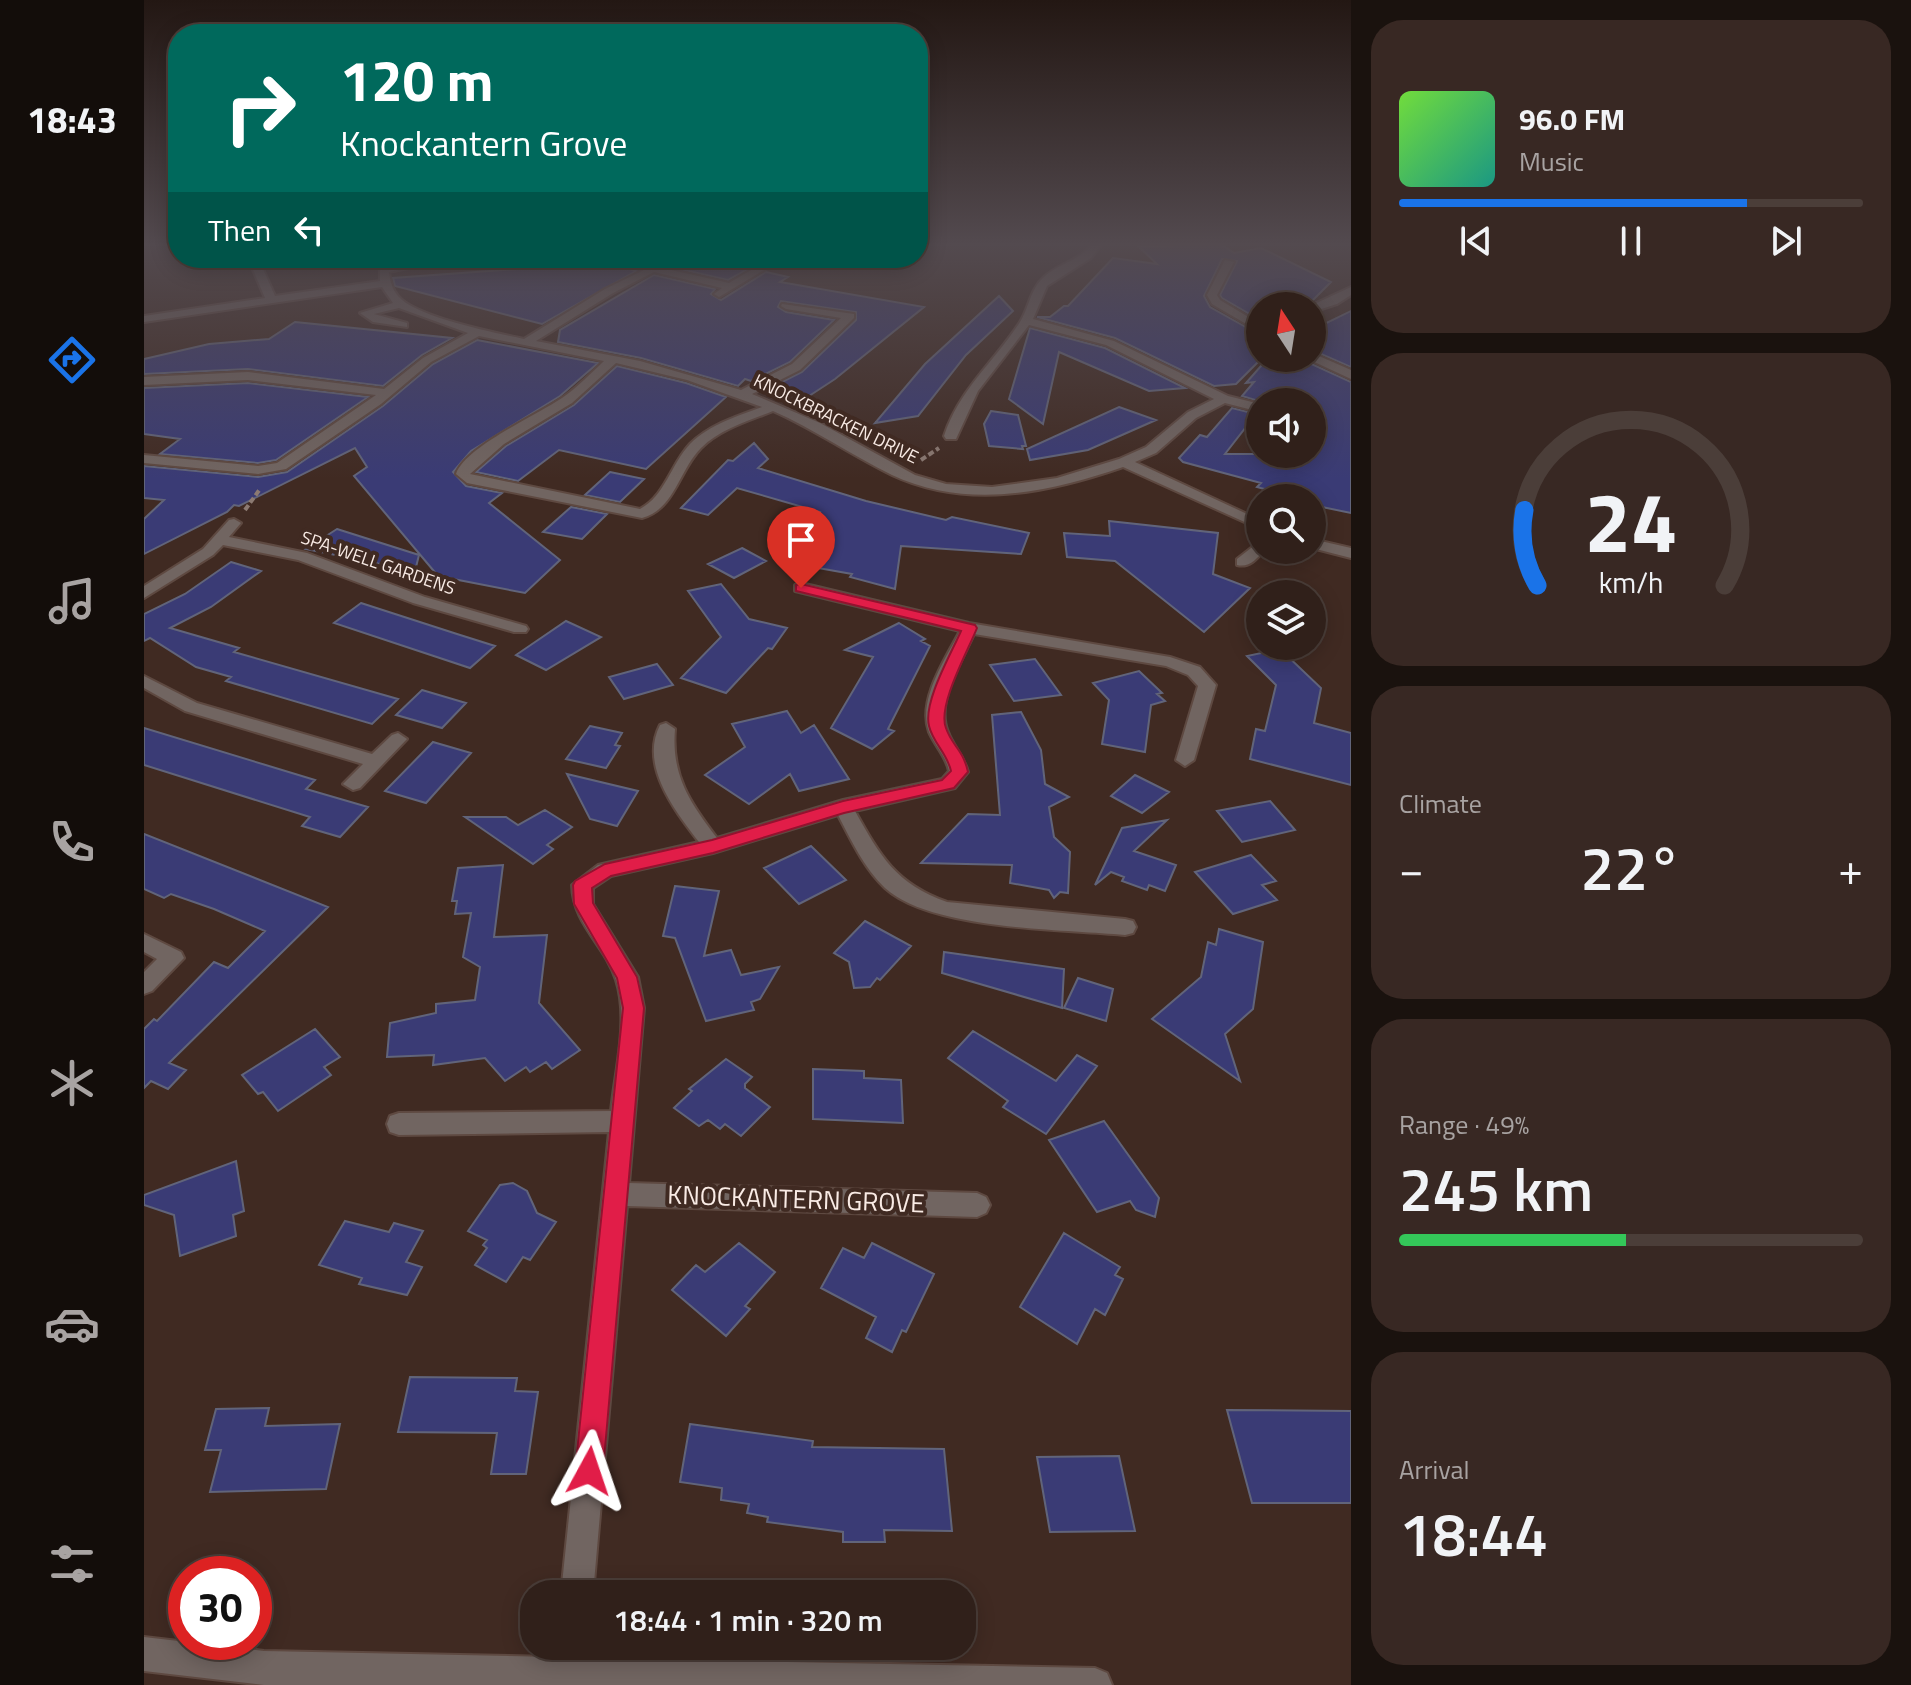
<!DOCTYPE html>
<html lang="en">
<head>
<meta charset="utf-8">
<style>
	:root { --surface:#30201a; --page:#382823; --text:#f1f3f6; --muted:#a8a3a2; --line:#4b3e39; --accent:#1a73e8 }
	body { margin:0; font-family:"Titillium Web",sans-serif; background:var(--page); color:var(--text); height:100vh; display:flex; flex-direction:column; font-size:30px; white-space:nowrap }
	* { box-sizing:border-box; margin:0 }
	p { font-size:26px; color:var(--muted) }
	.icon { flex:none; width:44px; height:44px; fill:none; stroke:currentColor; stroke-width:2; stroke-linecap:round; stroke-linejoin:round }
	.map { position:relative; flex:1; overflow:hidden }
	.drawer { display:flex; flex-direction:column; gap:20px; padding:20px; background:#1a120e; width:560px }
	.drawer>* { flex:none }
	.top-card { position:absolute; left:24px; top:24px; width:760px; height:244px; border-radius:32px; box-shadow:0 4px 20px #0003,0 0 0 2px var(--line); background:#00695c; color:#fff; overflow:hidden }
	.needle { width:52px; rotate:348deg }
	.buttons { position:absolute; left:1102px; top:292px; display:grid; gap:16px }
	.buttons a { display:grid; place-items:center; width:80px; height:80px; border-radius:50%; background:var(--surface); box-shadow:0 4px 20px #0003,0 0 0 2px var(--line); font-size:40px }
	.speed { position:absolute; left:24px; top:1556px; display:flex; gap:16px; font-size:40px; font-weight:700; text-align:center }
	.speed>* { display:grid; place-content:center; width:104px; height:104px; border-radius:50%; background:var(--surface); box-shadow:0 4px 20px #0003,0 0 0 2px var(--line); line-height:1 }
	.speed .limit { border:12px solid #d22; background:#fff; color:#111 }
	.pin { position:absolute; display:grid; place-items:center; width:68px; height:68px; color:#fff; margin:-82px -34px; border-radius:50% 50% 50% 0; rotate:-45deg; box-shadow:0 0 8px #0007 }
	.pin .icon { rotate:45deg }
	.me { position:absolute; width:88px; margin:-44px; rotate:5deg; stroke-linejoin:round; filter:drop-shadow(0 0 6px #0008) }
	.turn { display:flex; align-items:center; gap:28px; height:168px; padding:0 40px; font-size:36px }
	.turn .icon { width:104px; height:104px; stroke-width:2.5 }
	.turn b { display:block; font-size:56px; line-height:68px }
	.then { display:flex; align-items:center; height:76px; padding:0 40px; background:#0003; gap:16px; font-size:30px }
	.big { font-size:60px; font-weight:600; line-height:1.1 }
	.drawer .widget { flex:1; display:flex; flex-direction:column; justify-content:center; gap:12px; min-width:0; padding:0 28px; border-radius:32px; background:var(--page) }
	.drawer .dial { align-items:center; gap:0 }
	.dial svg { height:208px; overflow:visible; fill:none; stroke:var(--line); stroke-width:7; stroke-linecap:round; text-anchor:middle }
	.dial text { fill:var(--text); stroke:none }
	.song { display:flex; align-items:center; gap:24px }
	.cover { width:96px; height:96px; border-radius:12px; background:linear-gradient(135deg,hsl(100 70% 55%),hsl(170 70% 35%)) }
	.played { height:8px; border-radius:4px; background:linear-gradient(90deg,var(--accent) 75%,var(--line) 75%) }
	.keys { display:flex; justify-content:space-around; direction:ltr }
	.heat { display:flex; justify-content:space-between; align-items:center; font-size:44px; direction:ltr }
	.charge { height:12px; border-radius:6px; background:linear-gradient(90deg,#34c759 49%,var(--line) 0) }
	.trip { position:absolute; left:376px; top:1580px; width:456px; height:80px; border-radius:32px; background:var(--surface); box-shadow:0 4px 20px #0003,0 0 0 2px var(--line); font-weight:600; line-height:80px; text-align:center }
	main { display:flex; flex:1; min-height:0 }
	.tab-bar { display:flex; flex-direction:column; width:144px; justify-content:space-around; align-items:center; background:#130d0a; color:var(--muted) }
	.tab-bar .icon { width:56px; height:56px }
	.tab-bar .on { color:var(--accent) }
	.tab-bar b { font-size:36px; color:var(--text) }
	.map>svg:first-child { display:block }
	.building { fill:#3a3b75; stroke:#61647a; stroke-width:2 }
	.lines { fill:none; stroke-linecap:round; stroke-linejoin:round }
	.minor-casing { stroke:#5e4941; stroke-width:4 }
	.path { stroke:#8c7a72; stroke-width:4; stroke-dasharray:6 3; stroke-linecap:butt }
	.minor { fill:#716561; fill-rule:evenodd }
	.route { fill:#e11d48; stroke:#92132f; stroke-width:2 }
	.labels { text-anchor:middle; stroke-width:8; stroke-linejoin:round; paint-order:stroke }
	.far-street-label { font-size:18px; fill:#f9ebe5; stroke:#402a22 }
	.near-street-label { font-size:26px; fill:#f9ebe5; stroke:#402a22 }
</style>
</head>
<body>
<main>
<nav class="tab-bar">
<b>18:43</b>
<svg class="icon on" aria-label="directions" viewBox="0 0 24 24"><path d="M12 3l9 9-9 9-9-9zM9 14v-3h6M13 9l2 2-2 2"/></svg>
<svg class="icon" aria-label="music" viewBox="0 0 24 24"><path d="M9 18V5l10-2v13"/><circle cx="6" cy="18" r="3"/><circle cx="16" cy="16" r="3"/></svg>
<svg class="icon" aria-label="phone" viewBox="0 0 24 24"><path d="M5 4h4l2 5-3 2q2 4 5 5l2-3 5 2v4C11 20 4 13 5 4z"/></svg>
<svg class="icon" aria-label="climate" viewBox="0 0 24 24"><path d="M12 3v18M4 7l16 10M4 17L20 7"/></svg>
<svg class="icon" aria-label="car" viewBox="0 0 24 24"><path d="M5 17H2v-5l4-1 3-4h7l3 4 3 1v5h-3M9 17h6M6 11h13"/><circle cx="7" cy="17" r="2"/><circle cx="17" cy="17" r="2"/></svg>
<svg class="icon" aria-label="filters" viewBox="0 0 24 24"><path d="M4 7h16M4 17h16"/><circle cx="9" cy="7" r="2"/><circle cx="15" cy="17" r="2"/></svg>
</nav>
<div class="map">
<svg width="1207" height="1685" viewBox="0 0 1207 1685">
	<rect width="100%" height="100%" fill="#402a22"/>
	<path class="building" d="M1075,243l15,10 27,-5 70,34 -24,24h-47v14l-38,-22 -2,-3 17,-34 -15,-2 -18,37 6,11 50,28 2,23 -26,26 -22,2 -99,-48 -78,-21h13l14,-11h4l45,-48 44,6 -18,-17z
		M443,258h10l39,13 -94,53 -147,-38 -2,-8 193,-14z
		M488,258h113l-13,7 16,4 -20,11z
		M622,272l22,5 -8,5 144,25 -89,72 -29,19 -34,-11 30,-15 54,-52v-8l-75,-11 -3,6 8,5 48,8 -44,42 -39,19 -6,-2 -7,7 -97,-28 -83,-16 2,-12 94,-55 61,14 -4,5 10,6z
		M855,296l14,15 -47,44 -48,61 -43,7 50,-59z
		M1207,311v56l-39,-17v-20z
		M151,322l157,16 -30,17 -39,31 -135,-17 -104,5v-15l65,-15 60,-5z
		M886,328l75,20 80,40 -36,3 -90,-39 -16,72 -34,-25z
		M333,340l121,23 -38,33 -89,55 -18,21 13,14 36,7 -13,10 71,57 -35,33 -87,-17 -84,-100 13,-9 -12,-19 -116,58 -5,-1 -7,7 -83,42v-35l20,-19 -20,-2v-32l114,11 29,-5 96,-66 50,-42z
		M1124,358h37l2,4 44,20v131l-29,-6 -10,-5v-4h-15l-40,-11 4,-4 -78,-21 -4,-4 21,-23 7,2 25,-29 24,6 -31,40h87v-52l-41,-7 -9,7 -20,-6 12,-14 -8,1z
		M473,366l69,17 40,14 -80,72 -87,-19 -41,31 -42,-9 30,-26 68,-41z
		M104,383l120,14 -92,63 -18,3 -98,-9 20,-15 -36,-5v-46z
		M975,407l37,13 -68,30 -58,10 -3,-11z
		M847,411l27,4 8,31h-4l1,3 -34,-3 -5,-22z
		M610,443l14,16 -10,9 108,33 80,19 6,-3 77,16 -8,21 -120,-8 -6,43 -45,-12 2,-3 -62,-11 30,-51 -83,-24 -29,27 -27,-7 47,-48 5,1z
		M466,472l34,7 -24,23 -35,-7z
		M427,507l36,7 -25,25 -39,-7z
		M965,521l109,12 -5,41 37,14 -46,44 -89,-71 -48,-4 -3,-24 46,3z
		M193,529l82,26 -4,16 -109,-22z
		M598,548l24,13 -32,17 -26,-14z
		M87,562l30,9 -50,36 -41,21 69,20 -5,4 164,47 -26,25 -146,-43 5,-4 -35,-10 -46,-29 -6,3v-27l41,-20z
		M577,584l28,35 38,9 -15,21 -4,-1 -42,45 -45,-15 40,-41 -33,-46z
		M217,603l96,31 38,12 -25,22 -136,-45z
		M422,621l35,16 -55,33 -30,-15z
		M755,623l26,16 -4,2 9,5 -42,83 6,2 -22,18 -41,-21 42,-71 -28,-7z
		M1136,649l41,39 -7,35 37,10v52l-101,-26 6,-30 9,2 11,-46 -29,-29z
		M891,659l26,36 -47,6 -24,-36z
		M513,664l16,21 -49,14 -15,-22z
		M995,671l23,22 -5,1 8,7 -14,4 -6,47 -43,-8 7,-44 -16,-17z
		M278,690l44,13 -24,25 -46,-13z
		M643,711l14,22 13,-8 35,54 -50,12 -9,-17 -41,30 -44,-29 40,-28 -13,-23z
		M877,712l20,38 4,34 24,13 -20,10 5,30 16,15 -2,41 -8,-1 -6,6 -5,-8 -39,-7 2,-18 -91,-2 47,-49 32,1 -8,-100z
		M446,726l32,7 -7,12 5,1 -14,22 -40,-9z
		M0,728l171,52 -9,9 62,18 -28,30 -38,-11 8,-9 -166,-52z
		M289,742l38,11 -45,50 -41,-12z
		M423,774l71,17 -21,35 -27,-7z
		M991,775l34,17 -27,21 -31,-17z
		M1126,801l25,29 -53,12 -25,-31z
		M401,810l27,17 -25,18 6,4 -20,15 -68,-47h41l12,8z
		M1023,820l-33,31 42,14 -11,26 -16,-6 -2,5 -25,-9 2,-4 -13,-5 -16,13 27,-57z
		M0,834l184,73 -159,156 17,7 -18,19 -17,-8 -7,7v-59l10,-10 3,2 57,-59 14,6 37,-37 -51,-22 -43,-15 -7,4 -20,-9z
		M667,846l35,34 -47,24 -35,-36z
		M1107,855l25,26 -14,4 15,15 -44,14 -38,-42z
		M359,865l-9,72 53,-2 -8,68 41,47 -28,19 -6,-7 -16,10 -4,-5 -21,14 -20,-23 -52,7 1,-10 -47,2 3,-34 46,-10v-9l39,-4 5,-33 -17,-10 8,-44 -16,1 2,-13h-5l6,-33z
		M531,886l44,5 -15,65 27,-6 10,25 38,-8 -19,32 -9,3 3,8 -48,11 -31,-83 -12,-2z
		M721,921l46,25 -31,34 -3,-2 -7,9 -16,1 -5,-26 -15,-9z
		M1075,929l44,13 -10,67 -28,25 15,47 -88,-62 49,-42 7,-35 8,3z
		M800,952l120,17 -2,39 -120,-35z
		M934,978l35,11 -7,32 -42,-13z
		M171,1029l25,28 -16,10 7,8 -53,36 -15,-19 -5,2 -16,-19z
		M829,1031l83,50 21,-26 20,11 -51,68 -43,-27 5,-6 -60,-43z
		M582,1059l26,18 -7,7v4l25,19 -29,29 -16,-12 -5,5 -12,-9 -9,6 -25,-18 18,-17 -3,-2z
		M669,1069l51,2v7l37,2 2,43 -90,-4z
		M960,1121l55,77 -4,19 -19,-7 -6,-9 -33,11 -48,-72z
		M92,1161l8,50 -11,4 3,21 -56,20 -6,-41 -30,-10v-10z
		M369,1183l14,8 10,22 19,9 -26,38 -7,-3 -17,25 -31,-17 12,-17 -4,-3 4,-5 -19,-9 32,-46z
		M201,1221l44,11 5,-9 29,8 -17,31 16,5 -15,28 -48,-11 3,-6 -43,-13z
		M920,1233l56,34 -5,8 8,4 -18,36 -10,-6 -18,35 -57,-37z
		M595,1243l36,29 -30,34 5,3 -24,27 -54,-46 24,-25 9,7z
		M728,1243l62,31 -28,58 -4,-2 -10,22 -26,-14 10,-21 -55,-29 22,-40 21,10z
		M266,1377l107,1 -2,13 23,1 -12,82h-35l6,-41 -99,-1z
		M125,1408l-4,18 75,-2 -14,65 -116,3 11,-42h-16l11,-41z
		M1083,1410l124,1v92h-99z
		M546,1424l123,17 -1,6 132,2 8,82 -68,-1 1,12h-42v-10l-76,-10 1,-5 -21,-4 2,-9 -28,-4 1,-12 -42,-6z
		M975,1456l16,75 -85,1 -13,-75z"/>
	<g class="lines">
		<g class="minor-casing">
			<path id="minor" d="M949,243l9,1 -11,14 -44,28 -14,33 81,22 114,55 32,8v8l-35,-9 -29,15 -40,35 -21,9 125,58v9l-137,-62c-75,26 -156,43 -231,8 -41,-20 -78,-46 -119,-64 -25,10 -53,18 -72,37 -22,22 -26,61 -59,70l-175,-35 -11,-9c9,-27 81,-59 106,-76 15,-10 29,-25 42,-37l-125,-25 -48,26 -50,42 -95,65 -28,5 -114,-11v-8l114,11 19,-3 99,-68 -128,-15 -104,5v-8l104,-5 136,17 39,-31 45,-25 -69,-25 -25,6 33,9v4l-34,-5 -13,-9 33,-10 -11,-16 -238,35v-6l121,-18 -17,-40h10l17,38 105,-15v-23h10l-1,8 44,-8h22l-66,14c1,9 3,17 9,24 17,21 98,37 126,43l81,-50 39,-19 -44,-12h18l111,25 41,-24 4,1v4l-55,33 -5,-3 8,-6 -68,-16 -41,21 -77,48 104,20 101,29 51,-26 49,-46 -55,-9 -5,-3 1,-2 72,10v4l-54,52 -48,24 68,29 95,52 31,9 46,3 65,-9 62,-19 27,-12 42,-35 26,-13 -108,-54 -77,-20 -51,66 -22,48h-10l-2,-3c15,-46 50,-74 76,-114 9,-14 10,-32 23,-44 15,-15 38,-17 50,-35zM472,363l71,17 75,27c-25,9 -53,18 -72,37 -19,20 -25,52 -50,65l-170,-35 34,-30 68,-41z
				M1081,260l9,2 -17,33 3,5 40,24v8l-48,-28 -5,-9z
				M1207,287v8l-14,9 -25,8 -2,-6z
				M1168,353l39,17v9l-43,-20 4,-1z
				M90,519l7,4 -12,14 78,16 118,44 101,29 2,3 -2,3h-12l-101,-29 -115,-43 -75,-15 -10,10 -69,43v-12l59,-37 26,-29z
				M1168,539l39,9v10l-39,-10z
				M1116,541v9h4c-7,9 -15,18 -27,15v-6z
				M657,583l168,40 201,34 30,10 16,18 -22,75 -9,6 -9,-6 22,-74 -10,-11 -22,-9 -192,-32c-12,27 -39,68 -26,98 5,14 16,24 20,40l-13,16 -100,23c25,45 41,73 92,91l178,17 8,2 3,6 -3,6 -8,2c-64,-6 -194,-5 -240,-47 -21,-20 -34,-48 -47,-73l-125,38 -102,23 -18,12v16l45,73 6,31 -15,175 348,10 9,4 4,8 -4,8 -9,4 -350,-11 -34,388h-32l48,-462 -210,3 -9,-3 -3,-8 3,-8 9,-3 212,-2c4,-41 18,-91 5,-131 -11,-35 -43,-55 -44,-95l26,-20 101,-23c-23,-30 -60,-76 -39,-117l6,-2 9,6c-4,46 15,74 42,109l126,-38 99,-21 7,-8c-3,-15 -14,-25 -20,-39 -12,-32 17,-74 31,-101l-165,-40v-6z
				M0,676l53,27 175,51 20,-19 6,-2 9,6 -47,49 -7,2 -10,-6 20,-20 -178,-53 -41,-23z
				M0,934l37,18 3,6 -32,33 -8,3v-22l13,-13 -13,-7z
				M0,1637l120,14 290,6 1,-11h34l-1,12 507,10 12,5 5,12h-848l-120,-14z"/>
		</g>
		<path class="path" d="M777,460l18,-12
			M101,510l15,-21"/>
		<use href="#minor" class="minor"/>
	</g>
	<linearGradient id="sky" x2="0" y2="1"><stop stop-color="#231713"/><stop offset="0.51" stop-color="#534a4f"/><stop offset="1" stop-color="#534a4f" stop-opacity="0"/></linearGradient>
	<rect width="1207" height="479" fill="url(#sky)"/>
	<path class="route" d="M657,584l174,41 2,3c-9,23 -40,78 -31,100 6,18 17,21 22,44l-14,16 -110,25 -131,40 -102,23 -19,12 1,15 44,74 7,31 -41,463 -5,10 -9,4 -10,-4 -4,-10 48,-463 -6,-30 -43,-74 -1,-19 2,-4 30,-17 107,-24 131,-39 99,-21 9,-9c-4,-18 -18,-28 -22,-45 -6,-24 22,-72 32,-95l-165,-40v-6z"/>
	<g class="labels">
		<g class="far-street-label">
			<text transform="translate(692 419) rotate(26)" y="6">KNOCKBRACKEN DRIVE</text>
			<text transform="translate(234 563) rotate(19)" y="6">SPA-WELL GARDENS</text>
		</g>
		<g class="near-street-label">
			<text transform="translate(652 1199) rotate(2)" y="9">KNOCKANTERN GROVE</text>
		</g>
	</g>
</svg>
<div class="buttons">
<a><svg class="needle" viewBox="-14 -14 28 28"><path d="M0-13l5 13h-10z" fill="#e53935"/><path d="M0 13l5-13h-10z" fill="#a8a3a2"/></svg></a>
<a><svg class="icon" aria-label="sound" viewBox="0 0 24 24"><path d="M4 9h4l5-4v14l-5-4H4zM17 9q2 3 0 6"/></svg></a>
<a><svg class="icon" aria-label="search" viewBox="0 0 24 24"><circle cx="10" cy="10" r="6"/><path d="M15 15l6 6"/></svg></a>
<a><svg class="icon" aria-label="layers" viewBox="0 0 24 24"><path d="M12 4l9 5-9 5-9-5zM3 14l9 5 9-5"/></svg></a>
</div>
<div class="speed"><div class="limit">30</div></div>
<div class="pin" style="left:657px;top:588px;background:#d93025"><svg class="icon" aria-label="arrive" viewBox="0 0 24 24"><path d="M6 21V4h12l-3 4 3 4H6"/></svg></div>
<svg class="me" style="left:445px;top:1471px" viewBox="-20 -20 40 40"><path d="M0-17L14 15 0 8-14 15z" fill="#e11d48" stroke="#fff" stroke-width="4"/></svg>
<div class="trip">18:44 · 1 min · 320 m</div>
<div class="top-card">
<div class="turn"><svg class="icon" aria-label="right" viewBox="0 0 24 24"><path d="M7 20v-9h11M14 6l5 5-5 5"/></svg><div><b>120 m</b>Knockantern Grove</div></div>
<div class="then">Then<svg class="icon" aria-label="left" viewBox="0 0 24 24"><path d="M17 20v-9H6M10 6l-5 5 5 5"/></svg></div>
</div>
</div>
<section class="drawer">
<div class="widget">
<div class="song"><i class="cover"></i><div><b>96.0 FM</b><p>Music</p></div></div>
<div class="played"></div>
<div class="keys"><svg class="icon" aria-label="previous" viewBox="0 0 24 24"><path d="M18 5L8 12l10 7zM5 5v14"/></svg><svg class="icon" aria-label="pause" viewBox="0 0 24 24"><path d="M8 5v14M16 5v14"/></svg><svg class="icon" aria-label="next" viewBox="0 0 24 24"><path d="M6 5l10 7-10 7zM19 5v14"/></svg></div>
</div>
<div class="widget dial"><svg viewBox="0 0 100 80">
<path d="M14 69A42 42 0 1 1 86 69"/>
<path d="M14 69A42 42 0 0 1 9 40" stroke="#1a73e8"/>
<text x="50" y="56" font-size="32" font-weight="700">24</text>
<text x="50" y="72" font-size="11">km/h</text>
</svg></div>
<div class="widget"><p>Climate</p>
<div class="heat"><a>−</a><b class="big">22°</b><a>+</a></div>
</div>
<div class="widget"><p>Range · 49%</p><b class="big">245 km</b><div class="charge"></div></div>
<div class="widget"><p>Arrival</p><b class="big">18:44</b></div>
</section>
</main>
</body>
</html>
